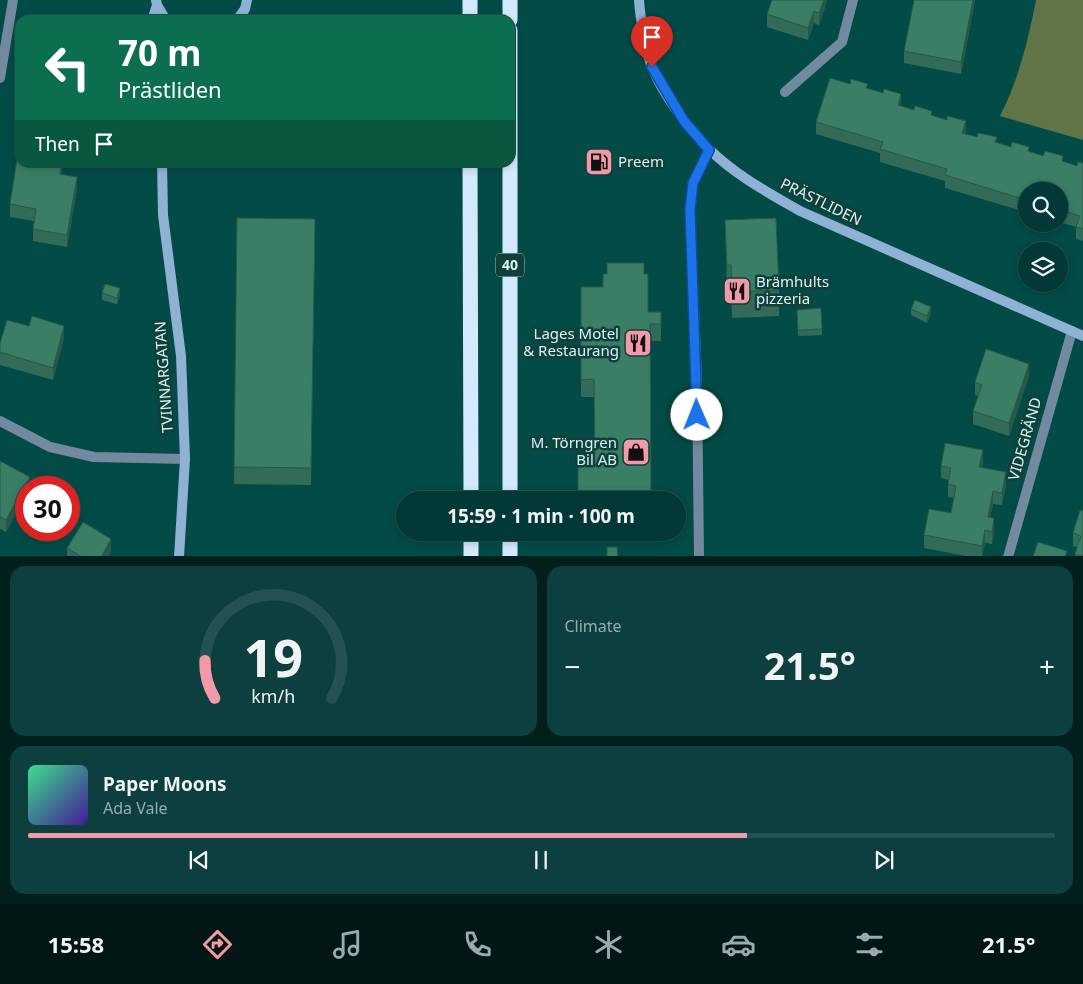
<!DOCTYPE html>
<html lang="en">
<head>
<meta charset="utf-8">
<style>
	:root { --surface:#023835; --page:#0c3f3d; --text:#f1f3f6; --muted:#96acad; --line:#235250; --accent:#f39aaa }
	body { margin:0; font-family:"Noto Sans",sans-serif; background:var(--page); color:var(--text); height:100vh; display:flex; flex-direction:column; font-size:19px; white-space:nowrap }
	* { box-sizing:border-box; margin:0 }
	p { font-size:16px; color:var(--muted) }
	.icon { flex:none; width:28px; height:28px; fill:none; stroke:currentColor; stroke-width:2; stroke-linecap:round; stroke-linejoin:round }
	.map { position:relative; height:556px; overflow:hidden }
	.side { display:flex; flex-direction:column; gap:10px; padding:10px; background:#011f1d; flex:1 }
	.side>* { flex:none }
	.top-card { position:absolute; left:15px; top:15px; width:500px; height:152px; border-radius:15px; box-shadow:0 2px 8px #0003,0 0 0 1px var(--line); background:#0b6e4f; color:#fff; overflow:hidden }
	.controls { position:absolute; left:1018px; top:182px; display:grid; gap:10px }
	.controls a { display:grid; place-items:center; width:50px; height:50px; border-radius:50%; background:var(--surface); box-shadow:0 2px 8px #0003,0 0 0 1px var(--line); font-size:25px }
	.speed { position:absolute; left:15px; top:476px; display:flex; gap:10px; font-size:25px; font-weight:700; text-align:center }
	.speed>* { display:grid; place-content:center; width:65px; height:65px; border-radius:50%; background:var(--surface); box-shadow:0 2px 8px #0003,0 0 0 1px var(--line); line-height:1 }
	.speed .limit { border:8px solid #d22; background:#fff; color:#111 }
	.pin { position:absolute; display:grid; place-items:center; width:42px; height:42px; color:#fff; margin:-51px -21px; border-radius:50% 50% 50% 0; rotate:-45deg; box-shadow:0 0 5px #0007 }
	.pin .icon { rotate:45deg }
	.me { position:absolute; width:55px; margin:-28px; rotate:359deg; stroke-linejoin:round; filter:drop-shadow(0 0 4px #0008) }
	.turn { display:flex; align-items:center; gap:18px; height:105px; padding:0 20px; font-size:22px }
	.turn .icon { width:65px; height:65px; stroke-width:2.5 }
	.turn b { display:block; font-size:35px; line-height:42px }
	.then { display:flex; align-items:center; height:48px; padding:0 20px; background:#0003; gap:10px; font-size:19px }
	.big { font-size:38px; font-weight:700; line-height:1.1 }
	.side .tile { flex:1; display:flex; flex-direction:column; justify-content:center; gap:8px; min-width:0; padding:0 18px; border-radius:15px; background:var(--page) }
	.side .dial { align-items:center; gap:0 }
	.dial svg { height:130px; overflow:visible; fill:none; stroke:var(--line); stroke-width:7; stroke-linecap:round; text-anchor:middle }
	.dial text { fill:var(--text); stroke:none }
	.song { display:flex; align-items:center; gap:15px }
	.cover { width:60px; height:60px; border-radius:8px; background:linear-gradient(135deg,hsl(150 70% 55%),hsl(260 70% 35%)) }
	.played { height:5px; border-radius:2px; background:linear-gradient(90deg,var(--accent) 70%,var(--line) 70%) }
	.keys { display:flex; justify-content:space-around; direction:ltr }
	.heat { display:flex; justify-content:space-between; align-items:center; font-size:28px; direction:ltr }
	.side .tiles { flex:1; display:grid; gap:10px; grid-template-columns:1fr 1fr }
	.tile:last-child { grid-column:span 2 }
	.trip { position:absolute; left:396px; top:491px; width:290px; height:50px; border-radius:25px; background:var(--surface); box-shadow:0 2px 8px #0003,0 0 0 1px var(--line); font-weight:700; line-height:50px; text-align:center }
	.menu { display:flex; height:80px; justify-content:space-around; align-items:center; background:#011615; color:var(--muted) }
	.menu .icon { width:35px; height:35px }
	.menu .current { color:var(--accent) }
	.menu b { font-size:22px; color:var(--text) }
	.map>svg:first-child { display:block }
	.green { fill:#607447 }
	.lines { fill:none; stroke-linecap:round; stroke-linejoin:round }
	.lane { stroke:#73899f; stroke-width:10 }
	.street { stroke:#73899f; stroke-width:10 }
	.secondary { stroke:#8fb1d3; stroke-width:10 }
	.highway { stroke:#d4e9fe; stroke-width:15 }
	.wall { fill:#326c58 }
	.shaded-wall { fill:#295847 }
	.building { fill:#3a7e66; stroke:#295847 }
	.route-casing { stroke:#114b97; stroke-width:12 }
	.route { stroke:#1a73e8; stroke-width:9 }
	.labels { text-anchor:middle; stroke-width:5; stroke-linejoin:round; paint-order:stroke }
	.shield { fill:#123e3b; stroke:#98c0bc; stroke-width:1 }
	.shield-label { font-size:14px; font-weight:bold; fill:#d1f8f3 }
	.poi-label { font-size:15px; fill:#d1f8f3; stroke:#123e3b; text-anchor:start }
	.street-label { font-size:15px; fill:#d1f8f3; stroke:#123e3b }
</style>
</head>
<body>
<div class="map">
<svg width="1083" height="557" viewBox="0 0 1083 557">
	<rect width="100%" height="100%" fill="#034b47"/>
	<path class="green" d="M1036,0h47v140l-83,-24c19,-37 28,-76 36,-116z"/>
	<g class="lines">
		<path class="lane" d="M785,92l57,-50 11,-42"/>
		<path class="street" d="M0,78l13,-78
			M0,421l50,26 44,10 91,2
			M699,557l-2,-177 -7,-171 3,-26 16,-34
			M1008,557l64,-226"/>
		<path class="secondary" d="M156,0l1,5 9,15
			M639,0c1,17 7,52 13,67 10,26 37,63 57,82 26,26 60,44 91,62l283,125
			M152,20l5,-15
			M237,20l8,-11 2,-9
			M162,162l1,53 18,141 4,103 -6,98"/>
		<path class="highway" d="M470,0v20
			M510,0v20
			M470,162l1,338
			M510,500v-470
			M471,532v25
			M510,557v-25"/>
	</g>
	<path class="wall" d="M827,0l-8,25 -5,-2 -6,17 -41,-13v-13z
		M975,0l-14,74 -57,-11v-12z
		M868,89l33,17 31,9 33,19 112,32 6,-3v78l-7,-2v-12l-17,-5v-31h-33v21l-81,-24v-7l-65,-19v-9l-64,-19v-12z
		M62,174l15,15 -10,58 -34,-6v-12l1,-8 -24,-4v-13z
		M237,218l78,1 -4,266 -77,-1z
		M725,220l54,70v26l-47,2 -1,-27h-4z
		M644,274l4,38h13v29h-11l1,159h-73l16,-46v-57h-13v-110h22z
		M102,293l18,2 -3,9 -15,-4z
		M911,309l20,5 -4,9 -16,-8z
		M797,310l25,19v6l-24,1z
		M64,338l-11,42 -53,-15v-22z
		M1029,376l-20,60 -36,-12v-13l5,-15 -3,-1v-13z
		M0,461l30,27 -24,44 -6,-3z
		M983,462l-2,6 25,17 -4,20 -9,-1 -3,13 4,14 -2,13 -7,-1 -3,14h-11l-47,-9v-13l27,-22 3,-15 -6,-1v-13l1,-4 -8,-2v-12z
		M1083,511v46h-8v-3l2,-7 -4,-1v-13z
		M578,532h40v3l-40,1z
		M67,548l44,3 -3,6h-41z"/>
	<path class="shaded-wall" d="M824,0h3v2l-8,23v-12z
		M973,0h2l-14,74v-12z
		M814,11v12l-6,17v-12z
		M901,94v12l-3,-1z
		M966,121v12h-4z
		M62,162v12l-2,12v-12z
		M77,177v12l-10,58v-12z
		M120,288v7l-3,9v-6z
		M931,307v7l-4,9v-7z
		M64,326v12l-11,42v-12z
		M1029,364v12l-20,60v-13z
		M983,450v12l-4,18v-13z
		M1006,472v13l-4,20v-12z
		M30,477v11h-4v7l-20,37v-12z
		M993,491v13l-5,25v-12z
		M994,518v13l-2,13v-12z
		M985,530v13l-3,14v-11z
		M111,539v12l-3,6h-7z"/>
	<path class="building" d="M772,0h52l-5,13 -5,-2 -6,17 -41,-14z
		M914,0h59l-12,62 -57,-11z
		M830,78l20,6 1,-5 17,5 -2,4 17,5 1,-4 17,5 -3,11 16,5 1,-4 17,5 -1,4 16,5v-4l19,5 -4,12 15,4 1,-4 19,4 -2,5 16,5 1,-5 17,5 -1,4 15,5 2,-5 18,5 -1,5 15,5 1,-4 5,1v66l-7,-2 4,-11 -21,-7v-18h-33v9l-81,-25 2,-6 -67,-20 3,-7 -67,-20z
		M18,153l2,1v8h42l-2,12 17,3 -10,58 -34,-6 3,-20 -26,-5z
		M237,218l78,1 -4,249 -77,-1z
		M776,218l3,72 -47,2 -1,-27h-4l-2,-45z
		M607,263h37v11h4v38h13v12h-11l1,171h-2v5h-71v-46h17l-1,-75 -13,1v-93h22v-13h4z
		M105,284l15,4 -3,10 -15,-5z
		M915,300l16,7 -4,9 -16,-7z
		M821,308l1,21 -24,1 -1,-20z
		M32,316l32,10 -11,42 -53,-16v-9l7,-23 22,6z
		M986,349l43,15 -20,59 -36,-12 9,-26 -7,-3z
		M945,443l38,7 -4,17 27,5 -4,21 -9,-2 -5,26 6,1 -2,14 -7,-2 -3,16 -58,-11 5,-26 22,4 5,-27 -8,-2 3,-16 -10,-2z
		M0,461l30,16 -24,43 -6,-3z
		M1080,510l3,1v45l-8,-2 6,-18 -8,-3z
		M83,522l28,17 -10,18h-19l-15,-9z
		M1038,542l29,9 -2,6h-32z
		M607,547h10l1,10h-11z"/>
	<g class="lines">
		<g class="route-casing">
			<path id="route" d="M652,67l32,54 25,29 -16,33 -3,26 7,206"/>
		</g>
		<use href="#route" class="route"/>
	</g>
	<defs>
		<g id="fuel-square" transform="scale(1.4375)"><rect x="-9" y="-9" width="18" height="18" rx="4" fill="#f39aaa" stroke="#123e3b"/><path d="M-5.5-6h7V0h2V4h1.3V-2.5L3-4.5l.8-.8L6-3V5H2.5V1h-1V6h-7ZM-4.2-4.7v3.2H.2V-4.7Z" fill="#111"/></g>
		<g id="restaurant-square" transform="scale(1.4375)"><rect x="-9" y="-9" width="18" height="18" rx="4" fill="#f39aaa" stroke="#123e3b"/><path d="M-5-6h1v4h1v-4h1v4h1v-4h1v5L-1.5 .5V6h-2V.5L-5-1ZM5-6V6H3V1.5H1.5Q1.5-4 5-6Z" fill="#111"/></g>
		<g id="shop-square" transform="scale(1.4375)"><rect x="-9" y="-9" width="18" height="18" rx="4" fill="#f39aaa" stroke="#123e3b"/><path d="M-5-2.5h2.3a2.7 3.5 0 0 1 5.4 0H5L5.5 6h-11ZM-1.5-2.5h3a1.5 2.3 0 0 0-3 0Z" fill="#111"/></g>
	</defs>
	<g fill-rule="evenodd">
		<use href="#fuel-square" x="599" y="162"/>
		<use href="#restaurant-square" x="737" y="291"/>
		<use href="#restaurant-square" x="638" y="343"/>
		<use href="#shop-square" x="636" y="452"/>
	</g>
	<g class="labels">
		<rect class="shield" x="496" y="253.5" width="28" height="23" rx="4"/>
		<g class="shield-label">
			<text x="510" y="270">40</text>
		</g>
		<g class="poi-label">
			<text x="618" y="167">Preem</text>
			<text x="756" y="287">Brämhults<tspan x="756" dy="17">pizzeria</tspan></text>
			<text x="619" y="339" text-anchor="end">Lages Motel<tspan x="619" dy="17">&amp; Restaurang</tspan></text>
			<text x="617" y="448" text-anchor="end">M. Törngren<tspan x="617" dy="17">Bil AB</tspan></text>
		</g>
		<g class="street-label">
			<text transform="translate(821 202) rotate(26)" y="5">PRÄSTLIDEN</text>
			<text transform="translate(164 377) rotate(-94)" y="5">TVINNARGATAN</text>
			<text transform="translate(1025 439) rotate(-74)" y="5">VIDEGRÄND</text>
		</g>
	</g>
</svg>
<div class="controls">
<a><svg class="icon" aria-label="search" viewBox="0 0 24 24"><circle cx="10" cy="10" r="6"/><path d="M15 15l6 6"/></svg></a>
<a><svg class="icon" aria-label="layers" viewBox="0 0 24 24"><path d="M12 4l9 5-9 5-9-5zM3 14l9 5 9-5"/></svg></a>
</div>
<div class="speed"><div class="limit">30</div></div>
<div class="pin" style="left:652px;top:67px;background:#d93025"><svg class="icon" aria-label="arrive" viewBox="0 0 24 24"><path d="M6 21V4h12l-3 4 3 4H6"/></svg></div>
<svg class="me" style="left:697px;top:415px" viewBox="-20 -20 40 40"><circle r="19" fill="#fff"/><path d="M0-13L10 11 0 6-10 11z" fill="#1a73e8"/></svg>
<div class="trip">15:59 · 1 min · 100 m</div>
<div class="top-card">
<div class="turn"><svg class="icon" aria-label="left" viewBox="0 0 24 24"><path d="M17 20v-9H6M10 6l-5 5 5 5"/></svg><div><b>70 m</b>Prästliden</div></div>
<div class="then">Then<svg class="icon" aria-label="arrive" viewBox="0 0 24 24"><path d="M6 21V4h12l-3 4 3 4H6"/></svg></div>
</div>
</div>
<section class="side">
<div class="tiles">
<div class="tile dial"><svg viewBox="0 0 100 80">
<path d="M14 69A42 42 0 1 1 86 69"/>
<path d="M14 69A42 42 0 0 1 8 46" stroke="#f39aaa"/>
<text x="50" y="56" font-size="32" font-weight="700">19</text>
<text x="50" y="72" font-size="11">km/h</text>
</svg></div>
<div class="tile"><p>Climate</p>
<div class="heat"><a>−</a><b class="big">21.5°</b><a>+</a></div>
</div>
<div class="tile">
<div class="song"><i class="cover"></i><div><b>Paper Moons</b><p>Ada Vale</p></div></div>
<div class="played"></div>
<div class="keys"><svg class="icon" aria-label="previous" viewBox="0 0 24 24"><path d="M18 5L8 12l10 7zM5 5v14"/></svg><svg class="icon" aria-label="pause" viewBox="0 0 24 24"><path d="M8 5v14M16 5v14"/></svg><svg class="icon" aria-label="next" viewBox="0 0 24 24"><path d="M6 5l10 7-10 7zM19 5v14"/></svg></div>
</div>
</div>
</section>
<nav class="menu">
<b>15:58</b>
<svg class="icon current" aria-label="directions" viewBox="0 0 24 24"><path d="M12 3l9 9-9 9-9-9zM9 14v-3h6M13 9l2 2-2 2"/></svg>
<svg class="icon" aria-label="music" viewBox="0 0 24 24"><path d="M9 18V5l10-2v13"/><circle cx="6" cy="18" r="3"/><circle cx="16" cy="16" r="3"/></svg>
<svg class="icon" aria-label="phone" viewBox="0 0 24 24"><path d="M5 4h4l2 5-3 2q2 4 5 5l2-3 5 2v4C11 20 4 13 5 4z"/></svg>
<svg class="icon" aria-label="climate" viewBox="0 0 24 24"><path d="M12 3v18M4 7l16 10M4 17L20 7"/></svg>
<svg class="icon" aria-label="car" viewBox="0 0 24 24"><path d="M5 17H2v-5l4-1 3-4h7l3 4 3 1v5h-3M9 17h6M6 11h13"/><circle cx="7" cy="17" r="2"/><circle cx="17" cy="17" r="2"/></svg>
<svg class="icon" aria-label="filters" viewBox="0 0 24 24"><path d="M4 7h16M4 17h16"/><circle cx="9" cy="7" r="2"/><circle cx="15" cy="17" r="2"/></svg>
<b>21.5°</b>
</nav>
</body>
</html>
